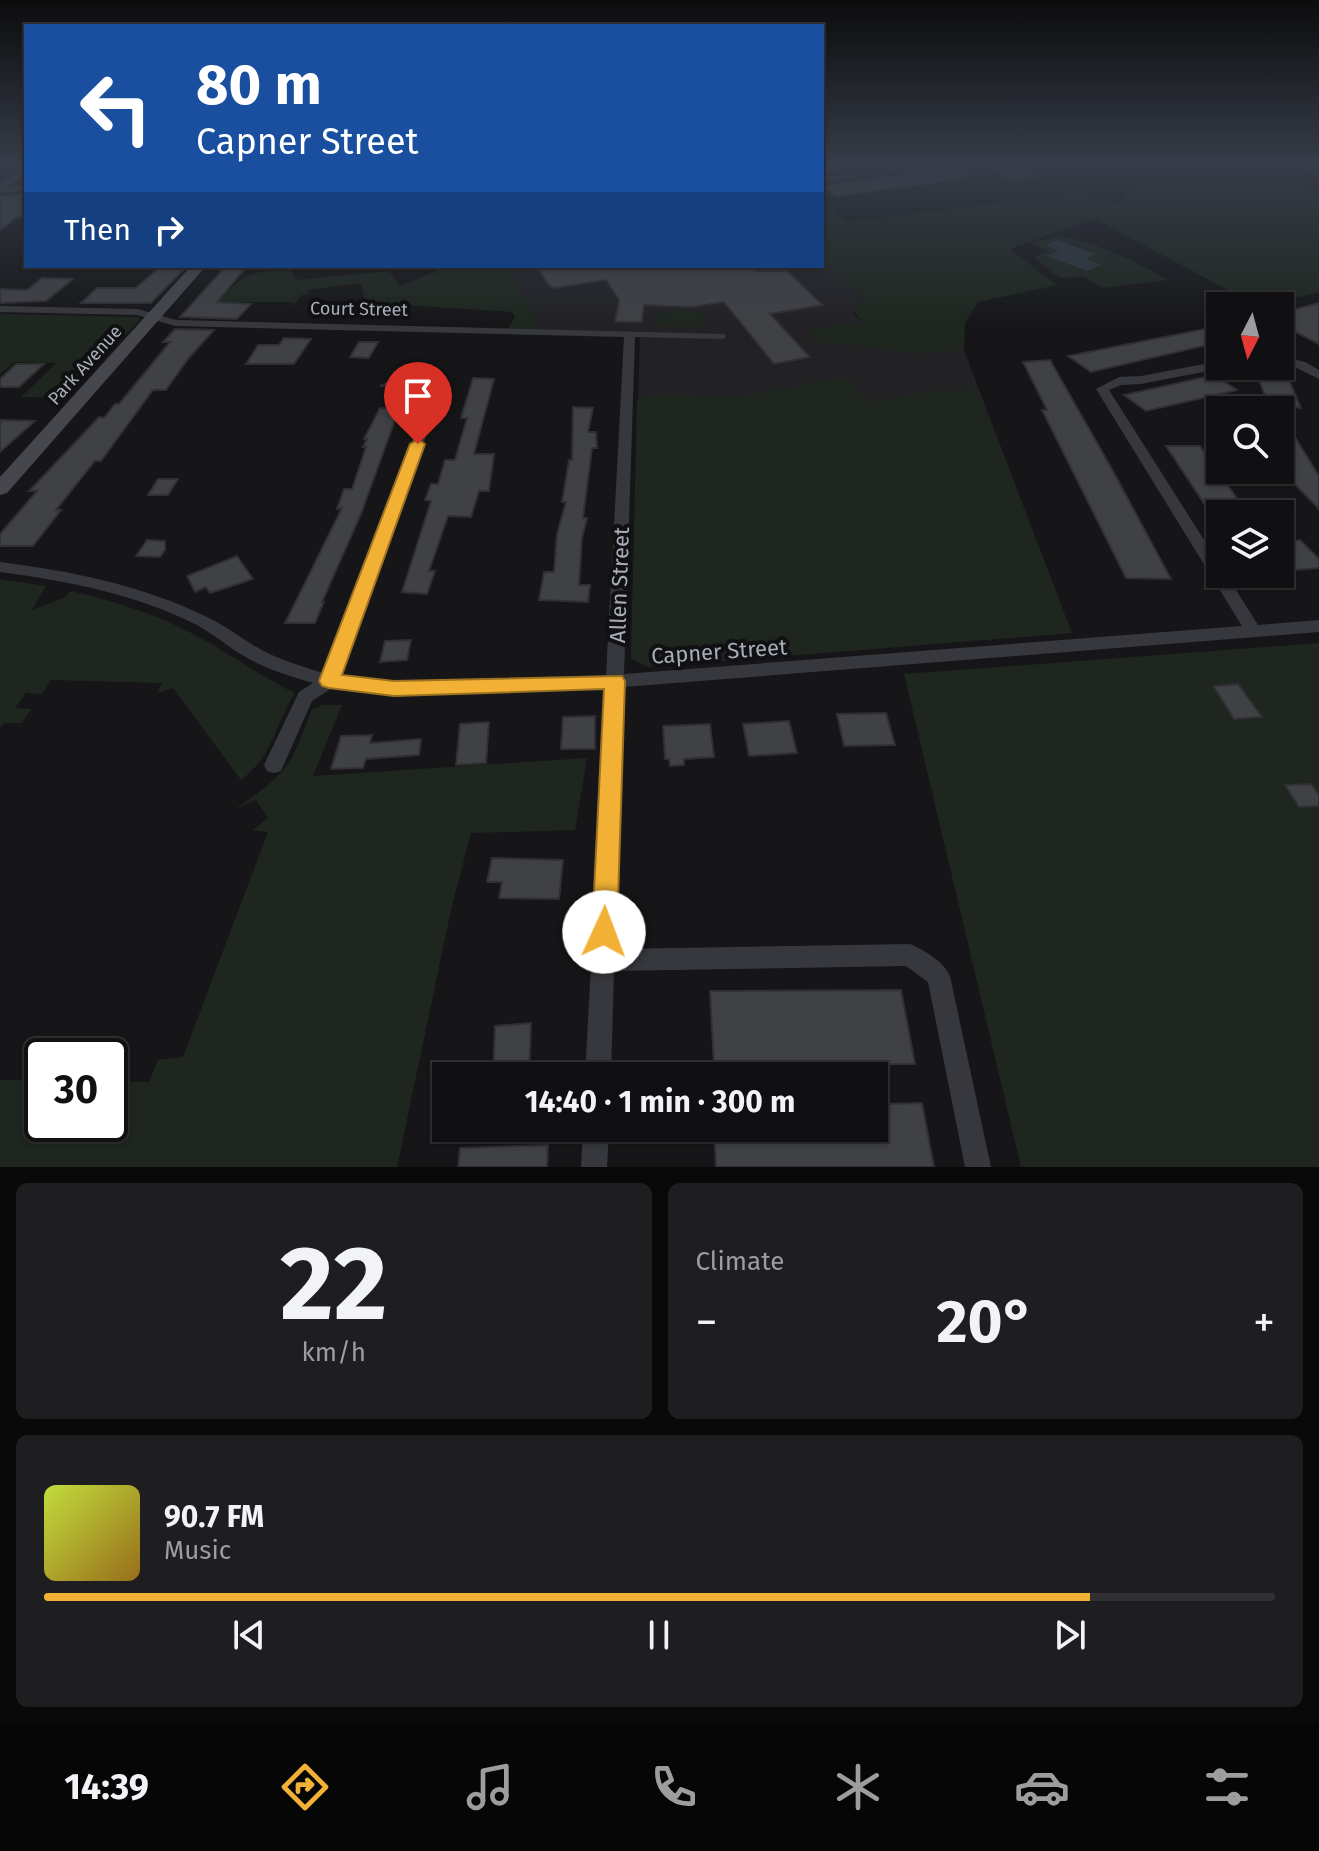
<!DOCTYPE html>
<html lang="en">
<head>
<meta charset="utf-8">
<style>
	:root { --surface:#101012; --page:#1e1e20; --text:#f1f3f6; --muted:#9c9d9f; --line:#303032; --accent:#f2b134 }
	body { margin:0; font-family:"Fira Sans",sans-serif; background:var(--page); color:var(--text); height:100vh; display:flex; flex-direction:column; font-size:30px; white-space:nowrap }
	* { box-sizing:border-box; margin:0 }
	p { font-size:26px; color:var(--muted) }
	.icon { flex:none; width:44px; height:44px; fill:none; stroke:currentColor; stroke-width:2; stroke-linecap:round; stroke-linejoin:round }
	.map { position:relative; height:1167px; overflow:hidden }
	.details { display:flex; flex-direction:column; gap:16px; padding:16px; background:#09090a; flex:1 }
	.details>* { flex:none }
	.hud { position:absolute; left:24px; top:24px; width:800px; height:244px; border-radius:0px; box-shadow:0 2px 6px #0004,0 0 0 2px var(--line); background:#1a4fa0; color:#fff; overflow:hidden }
	.needle { width:52px; rotate:186deg }
	.controls { position:absolute; left:1206px; top:292px; display:grid; gap:16px }
	.controls a { display:grid; place-items:center; width:88px; height:88px; border-radius:0px; background:var(--surface); box-shadow:0 2px 6px #0004,0 0 0 2px var(--line); font-size:40px }
	.speed { position:absolute; left:24px; top:1038px; display:flex; gap:16px; font-size:40px; font-weight:700; text-align:center }
	.speed>* { display:grid; place-content:center; width:104px; height:104px; border-radius:50%; background:var(--surface); box-shadow:0 2px 6px #0004,0 0 0 2px var(--line); line-height:1 }
	.speed .limit { border:4px solid #111; border-radius:12px; background:#fff; color:#111 }
	.pin { position:absolute; display:grid; place-items:center; width:68px; height:68px; color:#fff; margin:-82px -34px; border-radius:50% 50% 50% 0; rotate:-45deg; box-shadow:0 0 8px #0007 }
	.pin .icon { rotate:45deg }
	.me { position:absolute; width:88px; margin:-44px; rotate:2deg; stroke-linejoin:round; filter:drop-shadow(0 0 6px #0008) }
	.turn { display:flex; align-items:center; gap:28px; height:168px; padding:0 40px; font-size:36px }
	.turn .icon { width:104px; height:104px; stroke-width:2.5 }
	.turn b { display:block; font-size:56px; line-height:68px }
	.then { display:flex; align-items:center; height:76px; padding:0 40px; background:#0003; gap:16px; font-size:30px }
	.big { font-size:60px; font-weight:700; line-height:1.1 }
	.details .tile { flex:1; display:flex; flex-direction:column; justify-content:center; gap:12px; min-width:0; padding:0 28px; border-radius:12px; background:var(--page) }
	.details .dial { align-items:center; gap:0 }
	.dial b { font-size:104px; line-height:1 }
	.song { display:flex; align-items:center; gap:24px }
	.cover { width:96px; height:96px; border-radius:12px; background:linear-gradient(135deg,hsl(70 70% 55%),hsl(40 70% 35%)) }
	.played { height:8px; border-radius:4px; background:linear-gradient(90deg,var(--accent) 85%,var(--line) 85%) }
	.keys { display:flex; justify-content:space-around; direction:ltr }
	.heat { display:flex; justify-content:space-between; align-items:center; font-size:44px; direction:ltr }
	.details .tiles { flex:1; display:grid; gap:16px; grid-template-columns:1fr 1fr }
	.tile:last-child { grid-column:span 2 }
	.trip { position:absolute; left:432px; top:1062px; width:456px; height:80px; border-radius:0px; background:var(--surface); box-shadow:0 2px 6px #0004,0 0 0 2px var(--line); font-weight:700; line-height:80px; text-align:center }
	.dock { display:flex; height:128px; justify-content:space-around; align-items:center; background:#060607; color:var(--muted) }
	.dock .icon { width:56px; height:56px }
	.dock .active { color:var(--accent) }
	.dock b { font-size:36px; color:var(--text) }
	.map>svg:first-child { display:block }
	.built { fill:#222225 }
	.green { fill:#1e261f }
	.water { fill:#2c353c }
	.building { fill:#404145; stroke:#303034; stroke-width:2 }
	.lines { fill:none; stroke-linecap:round; stroke-linejoin:round }
	.street { fill:#37383d; fill-rule:evenodd }
	.secondary { fill:#45474d; fill-rule:evenodd }
	.route { fill:#f2b134; stroke:#9d7322; stroke-width:2 }
	.labels { text-anchor:middle; stroke-width:8; stroke-linejoin:round; paint-order:stroke }
	.far-street-label { font-size:18px; fill:#a8adb8; stroke:#111113 }
	.street-label { font-size:22px; fill:#a8adb8; stroke:#111113 }
</style>
</head>
<body>
<div class="map">
<svg width="1319" height="1167" viewBox="0 0 1319 1167">
	<rect width="100%" height="100%" fill="#161618"/>
	<path class="built" d="M822,262l46,41 -15,10 10,9 86,27 15,1 108,283 -424,34 -17,-9 9,-326 -115,-1 -33,-65h330z"/>
	<path class="green" d="M1227,162h71l21,9 -34,6 34,13v103l-63,12 -161,-86 -83,29v3l45,34 -79,17 -13,21 -1,27 -50,3 -97,-12 -8,-8 4,-4 49,-7 -11,-16 17,-3 -46,-41v-59l25,19 231,-29 38,11c7,-5 12,-13 19,-18 25,-18 67,-16 96,-21z
		M1059,236c39,7 75,24 109,44l-66,8 -18,-11 -22,1 -10,-5 -18,-16 13,-6 -17,-8z
		M449,266h51l9,3 27,50 2,11h-31l8,-13 -3,-5 -110,-7 -35,5 -6,-27 -53,7 1,4 -7,1 -12,14 4,-7h-77c28,-29 34,-31 73,-32l6,10 93,-9 11,15z
		M662,310l2,8 5,-1 1,-7 29,1 8,16 -51,-1v-14z
		M0,314l138,3 3,2 -75,79 -45,-1 35,-34 -42,-1 -14,12z
		M846,377l8,12 18,13 56,-11h38l1,-6 10,3 95,245 -424,34 -17,-9 6,-257 12,-7 92,2z
		M0,579l46,7 -14,24 32,-12 7,-7c42,10 83,22 122,43 35,18 66,42 102,59 -21,33 -20,61 -54,87l-68,-92 -16,5 5,-10 -111,-3 -9,14 -16,-1 -11,15 16,1 -9,14h-18l-4,5z
		M1319,643v524h-298l-117,-493z
		M323,705h19l-29,71 274,-18 -12,72 -104,3 -20,77 -54,257h-397v-87h42v44h68v-42h39l9,-22 25,-3 85,-225 -15,-2 15,-12 -12,-18 -21,9c52,-35 56,-43 77,-100z"/>
	<path class="water" d="M1058,240l38,14 -10,5 15,6 -14,6 -40,-15 12,-5 -13,-6z"/>
	<path class="building" d="M822,162h94l-94,12z
		M1017,163l23,14 -28,3 -22,-13z
		M968,164l1,14 -133,18 -14,-10z
		M26,194v23h-9l-17,13v-34z
		M161,266l24,2 -34,35h-70l16,-15h39z
		M226,266h21l-30,36 34,2 -14,15 -57,-2z
		M567,266h184l4,5h32l36,34 -53,9 40,43 -36,7 -50,-62 -32,5 -48,-2 -2,17h-27l4,-22 -13,-20 -52,8 -5,-2 -10,-16z
		M42,278l31,1 -27,22 -46,2v-14l27,1z
		M1319,303v41l-31,-16 -8,2v-17z
		M1220,326v16l-129,30 -23,-16z
		M175,329l39,1 -26,29 -22,31h-13l-52,71h-6l-39,49h5l-28,36h-33v-12l37,-43h-8l70,-74 5,1 11,-14h4l51,-62h-7z
		M284,338l27,1 -17,25h-48l12,-19h21z
		M359,342h19l-9,16 -19,-1z
		M1050,360l63,111 58,108 -45,-1 -84,-168h5l-24,-48z
		M16,364h28l-25,23h-19v-8z
		M425,367l-6,20 -9,-1 -4,10 -17,-10h-9z
		M1254,367l31,4 16,37 -33,-5z
		M1214,375l23,15 -91,21 -22,-16z
		M473,378l21,1 -20,75h20l-5,37h-10l-8,26 -23,-1 -19,55h6l-8,23 -25,-2 29,-91 -6,-1 6,-16h7l7,-24h10l12,-42h-6z
		M573,407l20,1 -5,24h8l1,16h-5l-9,70h4l-5,20 -3,47h11l-2,17 -49,-2 5,-28h10l3,-38 9,-32h-4l7,-42h3z
		M380,408l19,1 -38,105 -39,88h2l-9,21h-30l57,-115 -5,1 7,-20h8l14,-42h-3l4,-8h-3z
		M1280,413l39,63v33l-39,-40z
		M0,420l35,1 -35,31z
		M1166,446h34l48,68h-37z
		M158,479h20l-10,16h-20z
		M147,540l18,1v9l-5,7 -24,-1z
		M1300,540l19,19v9l-39,3v-29z
		M237,556l16,23 -43,14 -4,-6 -11,5 -8,-16z
		M411,640l-4,20 -27,2 5,-21z
		M1238,684l24,33 -28,2 -21,-33z
		M886,713l9,32 -51,1 -7,-32z
		M595,716v33h-34l2,-32z
		M789,721l8,32 -48,3 -6,-32z
		M489,722l-3,41 -30,2 4,-41z
		M710,724l4,33 -30,2v6l-14,1 -1,-7h-4l-2,-33z
		M372,735l-2,8 51,-4 -2,16 -53,4 -3,9 -32,1 10,-33z
		M1311,784l8,11v11l-20,1 -14,-22z
		M492,858l71,2 -4,39 -60,-1 3,-16h-15z
		M901,990l14,74 -201,1 -4,-74z
		M531,1023l-2,53h-36l2,-50z
		M922,1103l12,64h-218l-2,-39h160v-24z
		M548,1145l-1,22h-89l2,-19z"/>
	<g class="lines">
		<path class="street" d="M942,162h25l-145,21v-6z
			M26,185v6l-26,2v-6z
			M0,306l138,3 38,11 549,14v4l-4,1 -86,-2 -11,337 618,-48 -146,-237 23,-12 22,-1 79,-15v5l4,2 -83,16 -20,1 -12,5 111,175v9h6l32,51 61,-5v12l-695,55 -9,262 295,-5c14,6 34,18 40,32l41,191h-26l-37,-185 -22,-16 -292,5 -3,105h-26l21,-388 -212,8 -62,-8 -20,13 -31,70 -7,2 -7,-2 -3,-6 35,-73 14,-9c-22,-7 -44,-13 -64,-24 -18,-10 -34,-24 -52,-34 -61,-31 -130,-44 -197,-53v-10c71,9 142,23 207,55 19,9 35,22 53,32 20,11 41,17 63,24l98,-256 6,-4 6,4 -93,259 54,6 212,-7 18,-338 -449,-11 -38,-11 -137,-3z
			M1280,356l25,6 14,8v9l-22,-11 -17,-4z
			M583,1128h26l-2,39h-26z"/>
		<path class="secondary" d="M26,167v8l-26,17v-9z
			M191,266h15l-199,227 -7,2v-18z"/>
	</g>
	<linearGradient id="sky" x2="0" y2="1"><stop stop-color="#0c0c0d"/><stop offset="0.5" stop-color="#363c48"/><stop offset="1" stop-color="#363c48" stop-opacity="0"/></linearGradient>
	<rect width="1319" height="326" fill="url(#sky)"/>
	<path class="route" d="M418,439l7,5 -83,231 52,6 228,-5 3,5 -8,251 -4,8 -9,4 -9,-4 -3,-8 12,-243 -210,7 -65,-8 -7,-2 -3,-5 91,-237z"/>
	<g class="labels">
		<g class="far-street-label">
			<text transform="translate(359 309) rotate(1)" y="6">Court Street</text>
			<text transform="translate(85 365) rotate(-48)" y="6">Park Avenue</text>
		</g>
		<g class="street-label">
			<text transform="translate(619 585) rotate(-88)" y="8">Allen Street</text>
			<text transform="translate(719 651) rotate(-4)" y="8">Capner Street</text>
		</g>
	</g>
</svg>
<div class="controls">
<a><svg class="needle" viewBox="-14 -14 28 28"><path d="M0-13l5 13h-10z" fill="#e53935"/><path d="M0 13l5-13h-10z" fill="#9c9d9f"/></svg></a>
<a><svg class="icon" aria-label="search" viewBox="0 0 24 24"><circle cx="10" cy="10" r="6"/><path d="M15 15l6 6"/></svg></a>
<a><svg class="icon" aria-label="layers" viewBox="0 0 24 24"><path d="M12 4l9 5-9 5-9-5zM3 14l9 5 9-5"/></svg></a>
</div>
<div class="speed"><div class="limit">30</div></div>
<div class="pin" style="left:418px;top:444px;background:#d93025"><svg class="icon" aria-label="arrive" viewBox="0 0 24 24"><path d="M6 21V4h12l-3 4 3 4H6"/></svg></div>
<svg class="me" style="left:604px;top:932px" viewBox="-20 -20 40 40"><circle r="19" fill="#fff"/><path d="M0-13L10 11 0 6-10 11z" fill="#f2b134"/></svg>
<div class="trip">14:40 · 1 min · 300 m</div>
<div class="hud">
<div class="turn"><svg class="icon" aria-label="left" viewBox="0 0 24 24"><path d="M17 20v-9H6M10 6l-5 5 5 5"/></svg><div><b>80 m</b>Capner Street</div></div>
<div class="then">Then<svg class="icon" aria-label="right" viewBox="0 0 24 24"><path d="M7 20v-9h11M14 6l5 5-5 5"/></svg></div>
</div>
</div>
<section class="details">
<div class="tiles">
<div class="tile dial"><b>22</b><p>km/h</p></div>
<div class="tile"><p>Climate</p>
<div class="heat"><a>−</a><b class="big">20°</b><a>+</a></div>
</div>
<div class="tile">
<div class="song"><i class="cover"></i><div><b>90.7 FM</b><p>Music</p></div></div>
<div class="played"></div>
<div class="keys"><svg class="icon" aria-label="previous" viewBox="0 0 24 24"><path d="M18 5L8 12l10 7zM5 5v14"/></svg><svg class="icon" aria-label="pause" viewBox="0 0 24 24"><path d="M8 5v14M16 5v14"/></svg><svg class="icon" aria-label="next" viewBox="0 0 24 24"><path d="M6 5l10 7-10 7zM19 5v14"/></svg></div>
</div>
</div>
</section>
<nav class="dock">
<b>14:39</b>
<svg class="icon active" aria-label="directions" viewBox="0 0 24 24"><path d="M12 3l9 9-9 9-9-9zM9 14v-3h6M13 9l2 2-2 2"/></svg>
<svg class="icon" aria-label="music" viewBox="0 0 24 24"><path d="M9 18V5l10-2v13"/><circle cx="6" cy="18" r="3"/><circle cx="16" cy="16" r="3"/></svg>
<svg class="icon" aria-label="phone" viewBox="0 0 24 24"><path d="M5 4h4l2 5-3 2q2 4 5 5l2-3 5 2v4C11 20 4 13 5 4z"/></svg>
<svg class="icon" aria-label="climate" viewBox="0 0 24 24"><path d="M12 3v18M4 7l16 10M4 17L20 7"/></svg>
<svg class="icon" aria-label="car" viewBox="0 0 24 24"><path d="M5 17H2v-5l4-1 3-4h7l3 4 3 1v5h-3M9 17h6M6 11h13"/><circle cx="7" cy="17" r="2"/><circle cx="17" cy="17" r="2"/></svg>
<svg class="icon" aria-label="filters" viewBox="0 0 24 24"><path d="M4 7h16M4 17h16"/><circle cx="9" cy="7" r="2"/><circle cx="15" cy="17" r="2"/></svg>
</nav>
</body>
</html>
